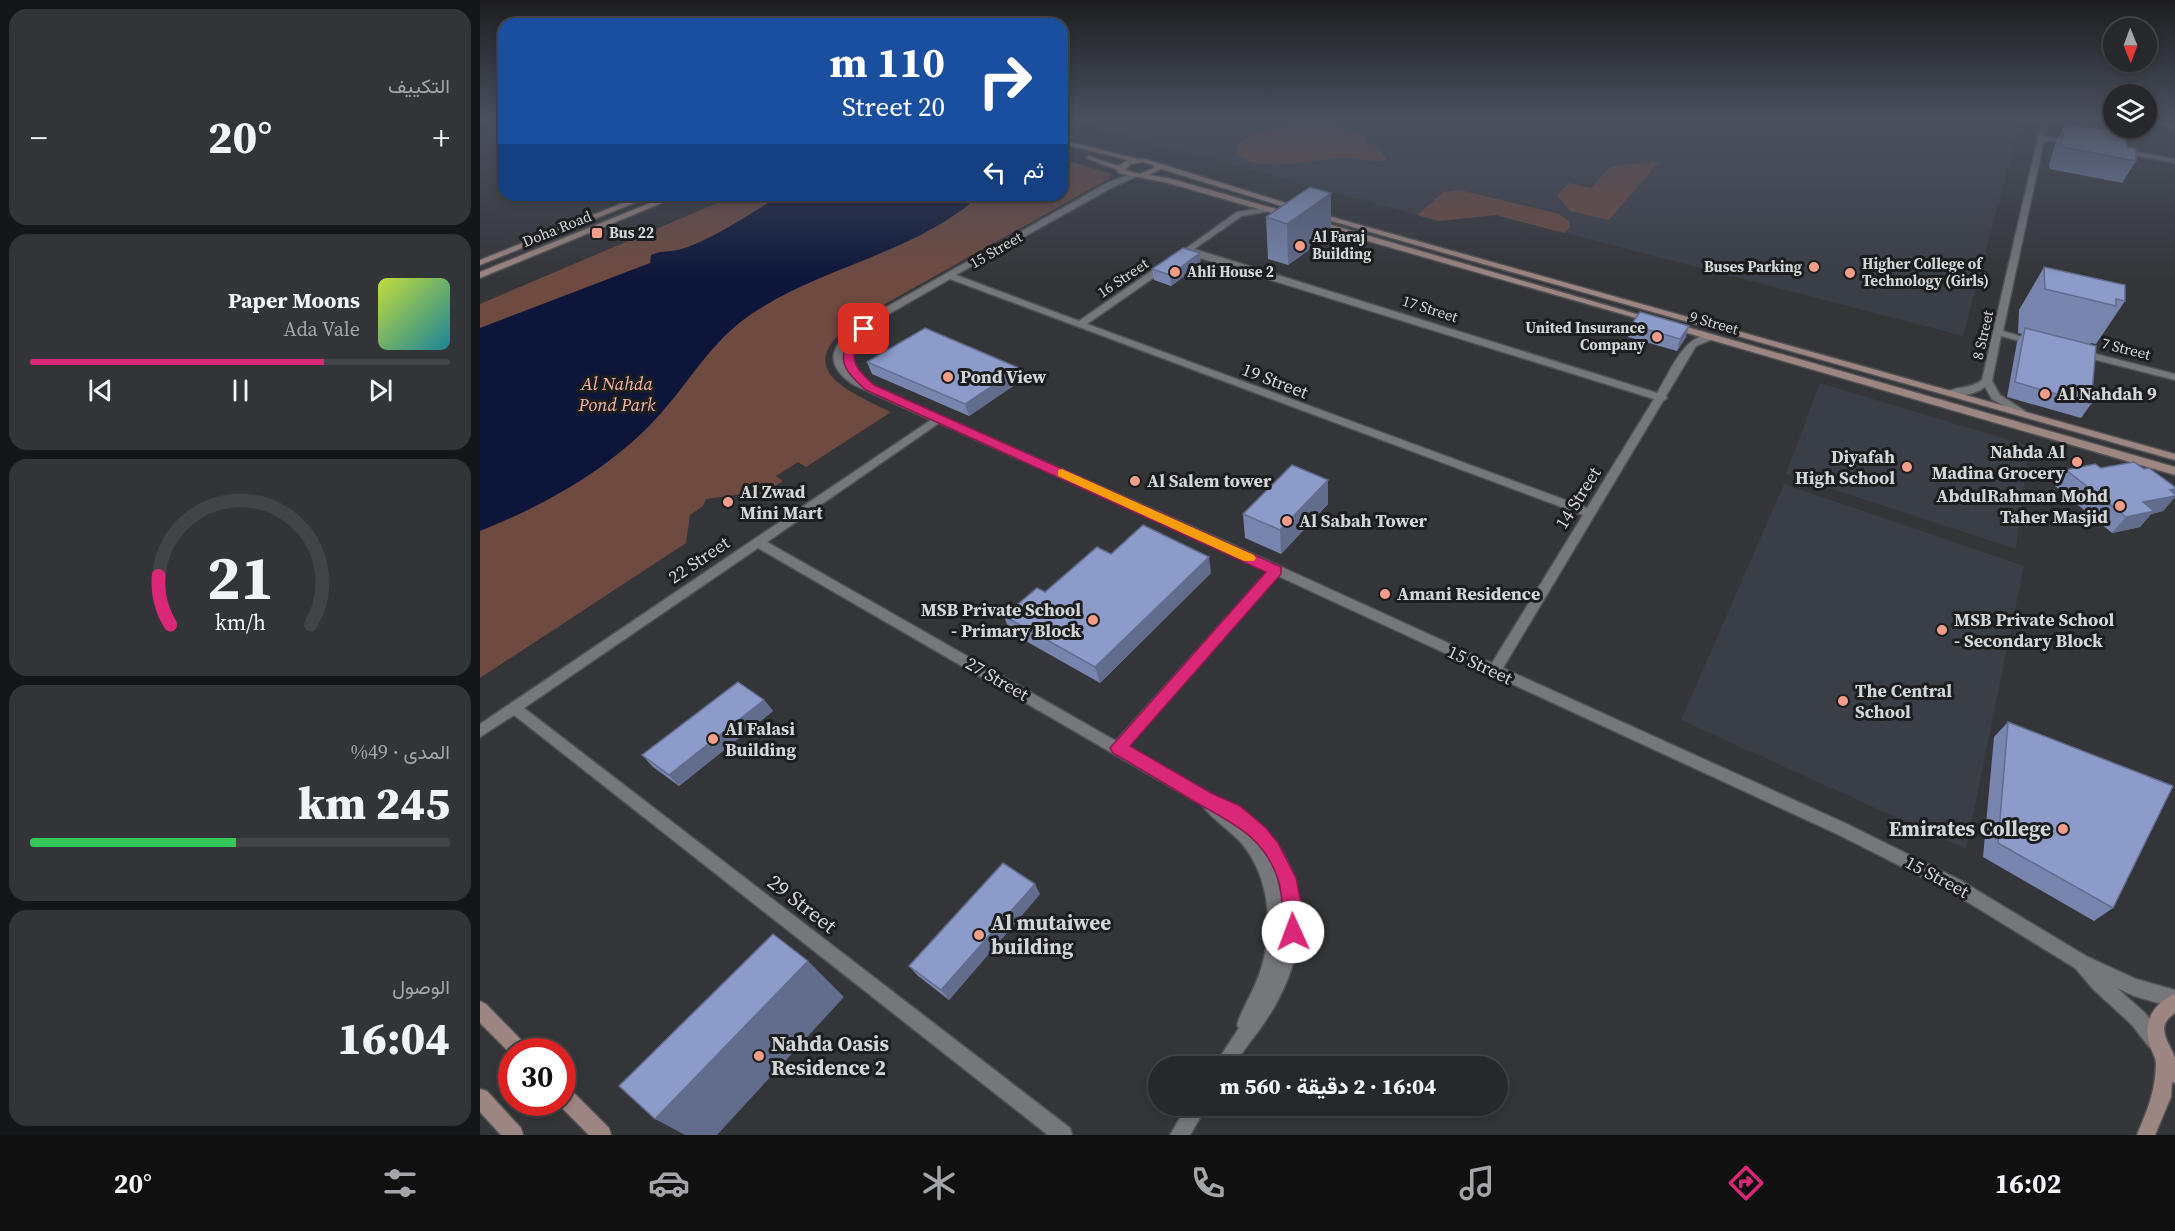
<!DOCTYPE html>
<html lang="ar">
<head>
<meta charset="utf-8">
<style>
	:root { --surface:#27282b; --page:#333437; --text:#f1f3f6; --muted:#a4a6a9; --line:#434447; --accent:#db2777 }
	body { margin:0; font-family:"Source Serif 4",Vazirmatn,serif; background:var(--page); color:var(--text); direction:rtl; height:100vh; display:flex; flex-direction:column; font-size:22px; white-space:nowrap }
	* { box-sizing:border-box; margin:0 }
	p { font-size:20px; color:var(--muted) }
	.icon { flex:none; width:33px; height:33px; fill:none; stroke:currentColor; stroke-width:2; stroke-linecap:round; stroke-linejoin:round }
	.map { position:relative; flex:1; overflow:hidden; direction:ltr }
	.sheet { display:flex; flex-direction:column; gap:9px; padding:9px; background:#151618; width:480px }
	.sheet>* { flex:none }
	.top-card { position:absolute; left:18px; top:18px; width:570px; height:183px; border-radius:18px; box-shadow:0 3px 9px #0003,0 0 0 2px var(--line); direction:rtl; background:#1a4fa0; color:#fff; overflow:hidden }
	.needle { width:39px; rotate:179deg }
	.fabs { position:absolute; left:1623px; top:18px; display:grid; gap:12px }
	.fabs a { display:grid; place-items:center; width:54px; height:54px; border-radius:50%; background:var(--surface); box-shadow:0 3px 9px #0003,0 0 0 2px var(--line); font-size:30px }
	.speed { position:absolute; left:18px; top:1038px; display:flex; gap:12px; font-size:30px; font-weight:700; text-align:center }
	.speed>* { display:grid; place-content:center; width:78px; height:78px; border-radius:50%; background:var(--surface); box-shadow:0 3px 9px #0003,0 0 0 2px var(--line); line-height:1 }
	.speed .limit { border:9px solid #d22; background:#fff; color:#111 }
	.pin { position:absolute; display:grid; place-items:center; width:51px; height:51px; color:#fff; margin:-26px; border-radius:12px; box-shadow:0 3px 9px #0006 }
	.me { position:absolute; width:66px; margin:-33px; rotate:358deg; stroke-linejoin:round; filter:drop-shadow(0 0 4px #0008) }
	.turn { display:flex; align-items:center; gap:21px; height:126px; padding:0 24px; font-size:27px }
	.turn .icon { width:78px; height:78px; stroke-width:2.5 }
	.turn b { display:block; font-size:42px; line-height:51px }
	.then { display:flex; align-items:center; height:57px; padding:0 24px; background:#0003; gap:12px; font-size:22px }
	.big { font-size:45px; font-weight:800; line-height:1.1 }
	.sheet .card { flex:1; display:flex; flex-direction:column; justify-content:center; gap:9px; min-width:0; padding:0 21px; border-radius:18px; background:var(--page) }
	.sheet .dial { align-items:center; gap:0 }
	.dial svg { height:156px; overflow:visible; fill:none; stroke:var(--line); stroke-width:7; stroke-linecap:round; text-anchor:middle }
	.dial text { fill:var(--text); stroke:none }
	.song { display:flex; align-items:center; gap:18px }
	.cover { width:72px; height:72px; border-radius:9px; background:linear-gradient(135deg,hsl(70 70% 55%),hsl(190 70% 35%)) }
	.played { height:6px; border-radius:3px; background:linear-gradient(90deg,var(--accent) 70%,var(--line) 70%) }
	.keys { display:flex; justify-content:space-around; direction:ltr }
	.heat { display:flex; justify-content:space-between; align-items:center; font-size:33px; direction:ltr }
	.charge { height:9px; border-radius:4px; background:linear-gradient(90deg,#34c759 49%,var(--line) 0) }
	.trip { position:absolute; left:668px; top:1056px; width:360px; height:60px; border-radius:30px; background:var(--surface); box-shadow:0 3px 9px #0003,0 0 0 2px var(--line); font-weight:800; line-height:60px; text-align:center; direction:rtl }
	.dock { display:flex; height:96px; justify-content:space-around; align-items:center; background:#101011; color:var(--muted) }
	.dock .icon { width:42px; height:42px }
	.dock .on { color:var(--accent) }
	.dock b { font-size:27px; color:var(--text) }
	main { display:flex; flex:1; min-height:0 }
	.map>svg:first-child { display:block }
	.built { fill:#3a3e47 }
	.green { fill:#6f4a41 }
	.water { fill:#0d163a }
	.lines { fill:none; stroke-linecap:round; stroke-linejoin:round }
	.street-casing { stroke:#505153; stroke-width:3 }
	.secondary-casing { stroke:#505153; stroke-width:3 }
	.street { fill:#76777b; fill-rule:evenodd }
	.secondary { fill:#9d8581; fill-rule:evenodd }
	.wall { fill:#7885ae }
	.shaded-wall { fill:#626c8d }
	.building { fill:#8c9bca; stroke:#626c8d; stroke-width:1.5 }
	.route { fill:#db2777; stroke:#8e194d; stroke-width:1.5 }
	.slow { fill:#f59e0b }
	.poi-dot { fill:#f49e89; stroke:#1c1d1e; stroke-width:2 }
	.labels { text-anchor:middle; stroke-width:6; stroke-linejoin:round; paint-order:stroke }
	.far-street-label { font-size:15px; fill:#d4d5d7; stroke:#1c1d1e }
	.far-poi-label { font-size:15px; font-weight:bold; fill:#d4d5d7; stroke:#1c1d1e; text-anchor:start }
	.poi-label { font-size:18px; font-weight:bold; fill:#d4d5d7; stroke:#1c1d1e; text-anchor:start }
	.street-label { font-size:18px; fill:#d4d5d7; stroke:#1c1d1e }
	.park-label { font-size:18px; font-style:italic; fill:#f6b4a4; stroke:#1c1d1e }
	.near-poi-label { font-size:21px; font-weight:bold; fill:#d4d5d7; stroke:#1c1d1e; text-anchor:start }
	.near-street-label { font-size:21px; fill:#d4d5d7; stroke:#1c1d1e }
</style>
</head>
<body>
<main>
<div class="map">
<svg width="1695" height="1135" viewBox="0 0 1695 1135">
	<rect width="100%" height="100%" fill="#343539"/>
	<path class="built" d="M589,120h952l-58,216 -467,-121 -57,6z
		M1340,383l209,63 -13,103 -230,-75z
		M1304,484l240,82 -58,283 -285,-129z"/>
	<path class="green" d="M848,125l36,8 5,13h8l10,14c-12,4 -30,-3 -42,-2 -26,0 -93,18 -109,-6 3,-28 71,-25 92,-27z
		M582,159l47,14 1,5 -250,140c-71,48 -19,70 31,94l-85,55 -8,-5 -22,14 7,5 -22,14 -13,3 1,-5 -43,6 -3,7 -13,9 -4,28 -206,135v-374l256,-109h326z
		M1179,162l-50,58 -39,-9 -13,-16 12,-12 22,5 20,-22z
		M980,190l99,24 10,7 1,6 -6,6 -68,-18 -57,6 -22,-6 27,-23z"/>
	<path class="water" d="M302,195h198c-65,59 -159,71 -230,120 -38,26 -58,63 -88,97 -47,54 -116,93 -182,119v-203l170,-65 1,-8c11,-5 17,-3 27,-5 34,-9 73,-38 104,-55z"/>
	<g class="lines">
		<g class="street-casing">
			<path id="street" d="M1562,120h6l-3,16 31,7 -3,2 -29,-5 -41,191 36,11 -5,3 -33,-9 -9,45 8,14 25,16v4l-4,1 -29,-17 -7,-12c-9,7 -30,12 -40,6 11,-8 22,-2 37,-13z
				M1666,120l29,4v4l-29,-5z
				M1640,149l55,10v4l-57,-11 -1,-1z
				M651,174l7,2 -25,11 -157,88 123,46 84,-58h6v4l-82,57 500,184 67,-109 -473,-147 56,-40 32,-5v4l-27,5 -48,33 463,144c13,-20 27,-61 56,-58v4l-17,7 -30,50 1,2 -4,3 -160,267 344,156 113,56 126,76 50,23 39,11v18l-41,-12 -17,-8 27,24 9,11 11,18 -3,6 -6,3 -6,-3 -17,-22 -39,-36 -18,-21 -127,-78 -111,-56 -559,-258 -151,171c28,16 56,33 84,48 18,9 36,16 50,30 49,49 48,115 18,173 -12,25 -31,45 -46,68h-19l25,-38 -2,-3 2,-6c7,-17 17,-33 22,-50 13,-40 9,-89 -17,-123 -12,-15 -31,-25 -42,-41l-444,-257 -234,160 546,420 2,7h-24l-534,-420 -34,22v-13l451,-304 -77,-35c-34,-22 -21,-42 6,-63l247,-139zM470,279l633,236 -91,148 -272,-124 -356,-157 2,-2c-16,-18 -17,-27 -2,-46l-5,-3zM368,343l-4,15 6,16c-9,-10 -10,-19 -2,-31zM459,423l329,148 -152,170 -349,-199zM788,857c9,17 15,33 16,52l-8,-34z
				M1600,350l95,24v6l-98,-25 -2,-2z
				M707,1106h20l-17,29h-20z"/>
		</g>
		<g class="secondary-casing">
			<path id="secondary" d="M582,140l76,19h7l160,50 -7,2 -137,-42 -12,6 23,4 121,35 1,2 -4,2 -122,-35 -50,-10 -1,-3 -31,-12 3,-2 29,10 10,-6 -66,-16zM663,162l10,3 1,3 -14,6 -15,-4 6,-6z
				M163,195h11l-174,70v-5z
				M190,195h11l-201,83v-6z
				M834,212l861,242v6l-861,-244z
				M832,221h6l339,99 -4,3 -3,-1 -338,-97z
				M1193,323l502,144v8l-505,-147 -2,-2z
				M1695,994v19c-21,14 -6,28 0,45 0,7 0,18 0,25l-3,-1 -1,15 -16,38h-18c11,-27 18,-42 19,-71 0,-6 -4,-12 -6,-18 -8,-23 3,-43 25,-52z
				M0,1001l6,3 41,42 3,6h-18v3l-32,-32z
				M82,1086l7,2 40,40 2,7h-22l-33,-33h6z
				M0,1089l7,2 34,37 2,7h-22l-21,-23z"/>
		</g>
		<use href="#street" class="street"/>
		<use href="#secondary" class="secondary"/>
	</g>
	<path class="wall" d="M1586,123l61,24 9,14 -14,22 -72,-14 -1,-4 6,-21z
		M851,193v41l-43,31 -20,-6 -2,-42z
		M721,264l-30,22 -17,-6 -2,-11z
		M1564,267l81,34 -29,43 -5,-1 -1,2 1,59 -10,14 -74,-21 10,-55 5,-8 -4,-1 1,-23z
		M1151,325l55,12 -9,14 -49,-14z
		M387,362l155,18 -53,36 -97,-42z
		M1621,468l73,25 1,1v3l-12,14 -12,3 -11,13 -28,6 -57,-47 11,-16z
		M848,480v24l-47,50 -36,-16 -2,-24z
		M631,554l100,19 -111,110 -90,-51 -6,-16z
		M284,700l9,11 -94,75 -26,-19 -11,-12z
		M1528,722l105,186 -19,13 -111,-64 11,-120z
		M560,894l-91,106 -32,-25 -8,-9z"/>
	<path class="shaded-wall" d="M851,193v41l-43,31 -1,-41z
		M720,253l1,11 -30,22 -1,-11z
		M1209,326l-3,11 -9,14 3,-12z
		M539,368l3,12 -53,36 -4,-12z
		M848,480v24l-47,50 -1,-24z
		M1695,489v3l-4,4h4v1l-12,14 -12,3 -11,13 -28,6 14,-16 17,-15 27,-12z
		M729,557l2,16 -111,110 -5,-16z
		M284,700l9,11 -94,75 -10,-11z
		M555,884l5,10 -91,106 -8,-10z
		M328,961l36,36 -127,138h-32l-30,-16z"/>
	<path class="building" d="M1586,123l58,10 3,14 9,2v12l-74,-14 -1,-4z
		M830,187l21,6 -44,31 -21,-7z
		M703,248l17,5 -30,22 -18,-6z
		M1564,267l81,18v16l-9,-2v7l-71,-17z
		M1160,312l49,14 -9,13 -49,-14z
		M445,328l94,40 -54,36 -98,-42z
		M1545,328l71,18 -5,58 -76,-22z
		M1654,462l10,7 5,-1 26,19v2l-5,1 5,4v2l-32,6 11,9 -28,6 -60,-47 29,-6 6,4z
		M812,465l36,15 -48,50 -37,-16z
		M663,525l66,32 -114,110 -91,-51 33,-28 8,4 52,-45 14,7z
		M258,682l26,18 -95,75 -27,-20z
		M1528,722l165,64 -60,122 -115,-65z
		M523,863l32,21 -94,106 -32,-24z
		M293,934l35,27 -153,158 -36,-33z"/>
	<linearGradient id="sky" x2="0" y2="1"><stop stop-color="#1d1d1f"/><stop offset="0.43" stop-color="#4a515f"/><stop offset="1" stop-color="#4a515f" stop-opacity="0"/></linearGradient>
	<rect width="1695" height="279" fill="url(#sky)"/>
	<path class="route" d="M381,327l8,2c-20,27 -21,33 5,56l407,182v7l-151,172 81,47 29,13 26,22 12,15 18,35 7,35 -3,25 -7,3 -6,-3c-8,-17 -2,-40 -9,-59 -15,-45 -49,-57 -86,-79 -26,-16 -53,-32 -79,-47l-3,-5 156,-176 -400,-182c-28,-25 -30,-34 -5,-63z"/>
	<path class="slow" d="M582,469l192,86 2,3 -2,3h-10l-186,-85v-6z"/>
	<g class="poi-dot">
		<rect x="111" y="227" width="12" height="12" rx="3"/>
		<circle cx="820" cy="246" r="6"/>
		<circle cx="1334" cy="267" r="6"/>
		<circle cx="695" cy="272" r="6"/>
		<circle cx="1370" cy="273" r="6"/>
		<circle cx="1177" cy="337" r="6"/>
		<circle cx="468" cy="377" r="6"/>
		<circle cx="1565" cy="394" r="6"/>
		<circle cx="1597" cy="462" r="6"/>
		<circle cx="1427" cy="467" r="6"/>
		<circle cx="655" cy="481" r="6"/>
		<circle cx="248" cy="502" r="6"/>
		<circle cx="1640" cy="506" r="6"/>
		<circle cx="807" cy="521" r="6"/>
		<circle cx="905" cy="594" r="6"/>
		<circle cx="613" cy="620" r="6"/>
		<circle cx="1462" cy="630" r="6"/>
		<circle cx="1363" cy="701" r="6"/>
		<circle cx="233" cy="739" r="6"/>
		<circle cx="1583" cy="829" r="6"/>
		<circle cx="499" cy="935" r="6"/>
		<circle cx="279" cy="1056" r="6"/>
	</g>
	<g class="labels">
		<g class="far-street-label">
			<text transform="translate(77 229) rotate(-22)" y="5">Doha Road</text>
			<text transform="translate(516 250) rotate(-30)" y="5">15 Street</text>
			<text transform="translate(643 278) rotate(-34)" y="5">16 Street</text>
			<text transform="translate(950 309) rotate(18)" y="5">17 Street</text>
			<text transform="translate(1234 323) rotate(16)" y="5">9 Street</text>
			<text transform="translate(1503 335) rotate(-77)" y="5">8 Street</text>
			<text transform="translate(1646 349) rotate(14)" y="5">7 Street</text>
		</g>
		<g class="far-poi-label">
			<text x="129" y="238">Bus 22</text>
			<text x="832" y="242">Al Faraj<tspan x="832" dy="17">Building</tspan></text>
			<text x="1382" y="269">Higher College of<tspan x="1382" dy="17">Technology (Girls)</tspan></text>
			<text x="1322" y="272" text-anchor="end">Buses Parking</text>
			<text x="707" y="277">Ahli House 2</text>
			<text x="1165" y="333" text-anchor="end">United Insurance<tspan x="1165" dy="17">Company</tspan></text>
		</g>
		<g class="poi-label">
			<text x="480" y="383">Pond View</text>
			<text x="1577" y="400">Al Nahdah 9</text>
			<text x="1585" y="458" text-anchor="end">Nahda Al<tspan x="1585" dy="21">Madina Grocery</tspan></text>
			<text x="1415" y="463" text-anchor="end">Diyafah<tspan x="1415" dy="21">High School</tspan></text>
			<text x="667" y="487">Al Salem tower</text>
			<text x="260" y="498">Al Zwad<tspan x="260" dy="21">Mini Mart</tspan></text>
			<text x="1628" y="502" text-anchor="end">AbdulRahman Mohd<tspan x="1628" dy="21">Taher Masjid</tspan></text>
			<text x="819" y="527">Al Sabah Tower</text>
			<text x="917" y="600">Amani Residence</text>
			<text x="601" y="616" text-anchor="end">MSB Private School<tspan x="601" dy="21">- Primary Block</tspan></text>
			<text x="1474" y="626">MSB Private School<tspan x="1474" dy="21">- Secondary Block</tspan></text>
			<text x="1375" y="697">The Central<tspan x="1375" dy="21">School</tspan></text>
			<text x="245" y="735">Al Falasi<tspan x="245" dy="21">Building</tspan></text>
		</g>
		<g class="street-label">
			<text transform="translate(795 381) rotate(21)" y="6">19 Street</text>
			<text transform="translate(1098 498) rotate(-58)" y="6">14 Street</text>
			<text transform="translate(219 560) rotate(-34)" y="6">22 Street</text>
			<text transform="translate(1000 665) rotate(25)" y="6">15 Street</text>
			<text transform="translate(517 679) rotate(30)" y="6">27 Street</text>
			<text transform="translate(1457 877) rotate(28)" y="6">15 Street</text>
		</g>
		<g class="park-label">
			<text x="137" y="390">Al Nahda<tspan x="137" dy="21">Pond Park</tspan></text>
		</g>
		<g class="near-poi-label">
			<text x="1571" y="836" text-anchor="end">Emirates College</text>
			<text x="511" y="930">Al mutaiwee<tspan x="511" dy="24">building</tspan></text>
			<text x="291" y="1051">Nahda Oasis<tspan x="291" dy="24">Residence 2</tspan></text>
		</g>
		<g class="near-street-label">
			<text transform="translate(322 904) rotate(38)" y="7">29 Street</text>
		</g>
	</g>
</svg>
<div class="fabs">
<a><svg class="needle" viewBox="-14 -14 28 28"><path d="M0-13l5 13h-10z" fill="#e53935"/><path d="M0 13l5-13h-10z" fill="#a4a6a9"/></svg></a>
<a><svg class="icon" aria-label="layers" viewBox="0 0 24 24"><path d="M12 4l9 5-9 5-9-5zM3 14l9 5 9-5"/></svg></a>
</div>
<div class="speed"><div class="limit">30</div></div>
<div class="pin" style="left:384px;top:329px;background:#d93025"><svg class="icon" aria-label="arrive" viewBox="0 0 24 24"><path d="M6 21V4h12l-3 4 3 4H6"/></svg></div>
<svg class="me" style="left:813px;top:932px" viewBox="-20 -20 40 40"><circle r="19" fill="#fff"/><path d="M0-13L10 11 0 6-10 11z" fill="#db2777"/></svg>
<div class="trip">16:04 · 2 دقيقة · 560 m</div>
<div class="top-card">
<div class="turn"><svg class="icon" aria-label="right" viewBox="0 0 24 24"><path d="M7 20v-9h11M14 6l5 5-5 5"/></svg><div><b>110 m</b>20 Street</div></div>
<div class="then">ثم<svg class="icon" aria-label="left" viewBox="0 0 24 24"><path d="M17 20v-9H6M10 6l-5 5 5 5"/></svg></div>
</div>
</div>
<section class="sheet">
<div class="card"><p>التكييف</p>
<div class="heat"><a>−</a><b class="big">20°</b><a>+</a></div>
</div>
<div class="card">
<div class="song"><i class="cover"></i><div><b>Paper Moons</b><p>Ada Vale</p></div></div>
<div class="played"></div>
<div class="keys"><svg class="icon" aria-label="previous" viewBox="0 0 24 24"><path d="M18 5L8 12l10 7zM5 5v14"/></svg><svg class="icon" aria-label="pause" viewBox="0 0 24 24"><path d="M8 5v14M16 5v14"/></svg><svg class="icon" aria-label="next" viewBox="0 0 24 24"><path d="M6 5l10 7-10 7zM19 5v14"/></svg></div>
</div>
<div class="card dial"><svg viewBox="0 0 100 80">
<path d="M14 69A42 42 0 1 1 86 69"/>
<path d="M14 69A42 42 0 0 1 8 44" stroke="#db2777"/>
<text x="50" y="56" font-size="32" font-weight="700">21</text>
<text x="50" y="72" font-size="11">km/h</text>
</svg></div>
<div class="card"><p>المدى · 49%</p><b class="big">245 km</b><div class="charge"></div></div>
<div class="card"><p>الوصول</p><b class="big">16:04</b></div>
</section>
</main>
<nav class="dock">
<b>16:02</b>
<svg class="icon on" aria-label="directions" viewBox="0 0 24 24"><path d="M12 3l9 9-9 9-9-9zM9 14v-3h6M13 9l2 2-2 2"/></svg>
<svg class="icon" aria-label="music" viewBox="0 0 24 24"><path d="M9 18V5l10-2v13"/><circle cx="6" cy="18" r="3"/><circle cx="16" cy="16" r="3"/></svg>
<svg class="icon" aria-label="phone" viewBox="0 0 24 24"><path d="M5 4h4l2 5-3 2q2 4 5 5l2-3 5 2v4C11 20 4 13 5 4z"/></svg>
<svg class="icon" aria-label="climate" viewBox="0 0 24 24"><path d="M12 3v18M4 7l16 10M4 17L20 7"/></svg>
<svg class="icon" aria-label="car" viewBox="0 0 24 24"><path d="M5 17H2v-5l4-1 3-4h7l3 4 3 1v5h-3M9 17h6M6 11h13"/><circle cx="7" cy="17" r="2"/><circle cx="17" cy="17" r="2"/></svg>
<svg class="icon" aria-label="filters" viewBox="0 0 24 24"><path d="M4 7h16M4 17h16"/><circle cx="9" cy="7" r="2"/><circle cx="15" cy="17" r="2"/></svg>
<b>20°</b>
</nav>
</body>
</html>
